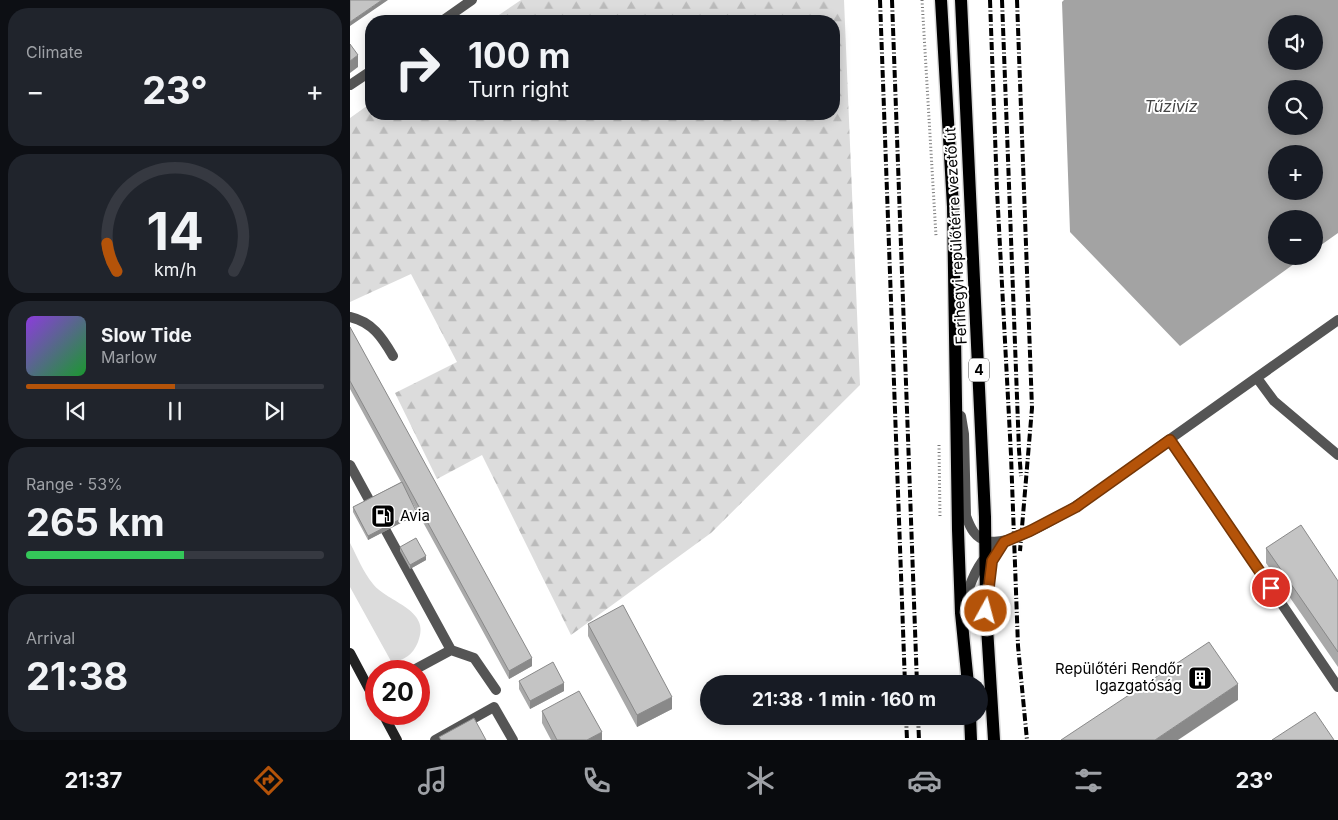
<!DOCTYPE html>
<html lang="en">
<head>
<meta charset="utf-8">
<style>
	:root { --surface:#171b24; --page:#20242c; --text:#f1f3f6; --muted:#9ea1a6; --line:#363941; --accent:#b45309 }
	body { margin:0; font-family:Inter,sans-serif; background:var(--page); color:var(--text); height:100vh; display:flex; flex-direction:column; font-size:19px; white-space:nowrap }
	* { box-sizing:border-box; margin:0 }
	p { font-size:16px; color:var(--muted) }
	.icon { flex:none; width:28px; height:28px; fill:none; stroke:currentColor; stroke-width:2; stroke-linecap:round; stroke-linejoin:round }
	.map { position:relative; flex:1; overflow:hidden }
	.drawer { display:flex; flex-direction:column; gap:8px; padding:8px; background:#0d0f14; width:350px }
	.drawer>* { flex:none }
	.top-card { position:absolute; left:15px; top:15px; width:475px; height:105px; border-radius:20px; box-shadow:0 2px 12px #0003; background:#171b24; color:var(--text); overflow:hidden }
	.controls { position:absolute; left:918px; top:15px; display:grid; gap:10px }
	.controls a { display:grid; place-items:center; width:55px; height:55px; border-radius:50%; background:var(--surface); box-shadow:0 2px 12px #0003; font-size:25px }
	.speed { position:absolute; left:15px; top:660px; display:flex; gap:10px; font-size:25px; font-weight:700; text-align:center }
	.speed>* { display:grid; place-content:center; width:65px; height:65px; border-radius:50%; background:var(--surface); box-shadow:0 2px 12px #0003; line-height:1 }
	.speed .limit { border:8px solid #d22; background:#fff; color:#111 }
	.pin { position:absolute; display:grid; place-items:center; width:42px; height:42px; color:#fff; margin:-21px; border:2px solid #fff; border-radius:50%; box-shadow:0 1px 5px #0007 }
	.me { position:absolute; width:55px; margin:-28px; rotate:7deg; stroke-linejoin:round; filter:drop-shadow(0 0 4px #0008) }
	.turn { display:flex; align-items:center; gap:18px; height:105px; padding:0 20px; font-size:22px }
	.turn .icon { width:65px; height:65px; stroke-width:2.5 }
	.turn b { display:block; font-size:35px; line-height:42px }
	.big { font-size:38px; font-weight:700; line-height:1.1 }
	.drawer .card { flex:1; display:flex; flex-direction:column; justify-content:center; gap:8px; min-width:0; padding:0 18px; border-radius:20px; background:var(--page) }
	.drawer .dial { align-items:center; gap:0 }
	.dial svg { height:130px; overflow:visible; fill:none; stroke:var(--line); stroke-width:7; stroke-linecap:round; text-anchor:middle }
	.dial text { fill:var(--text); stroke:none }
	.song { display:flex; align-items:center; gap:15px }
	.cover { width:60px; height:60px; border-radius:8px; background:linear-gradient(135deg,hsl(270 70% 55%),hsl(130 70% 35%)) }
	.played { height:5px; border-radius:2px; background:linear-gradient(90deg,var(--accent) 50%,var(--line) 50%) }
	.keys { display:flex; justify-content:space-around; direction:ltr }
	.heat { display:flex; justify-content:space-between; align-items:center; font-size:28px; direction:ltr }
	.charge { height:8px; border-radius:4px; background:linear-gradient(90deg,#34c759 53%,var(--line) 0) }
	.trip { position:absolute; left:350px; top:675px; width:288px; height:50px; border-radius:25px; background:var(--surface); box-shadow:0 2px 12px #0003; font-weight:700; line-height:50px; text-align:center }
	.tab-bar { display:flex; height:80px; justify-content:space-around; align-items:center; background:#090b0e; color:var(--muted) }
	.tab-bar .icon { width:35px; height:35px }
	.tab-bar .active { color:var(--accent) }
	.tab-bar b { font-size:22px; color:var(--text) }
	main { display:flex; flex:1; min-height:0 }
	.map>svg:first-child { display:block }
	.green { fill:#dcdcdc }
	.forest { fill:url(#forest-firs) }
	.water { fill:#a3a3a3; fill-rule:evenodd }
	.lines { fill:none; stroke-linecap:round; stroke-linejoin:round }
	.primary-casing { stroke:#dbdbdb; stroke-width:15 }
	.path { stroke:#777; stroke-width:3; stroke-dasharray:1 2.5; stroke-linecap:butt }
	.lane { stroke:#555; stroke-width:10 }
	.street { stroke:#555; stroke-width:10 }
	.secondary { stroke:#222; stroke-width:10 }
	.primary { stroke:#000; stroke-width:12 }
	.rail { stroke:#000; stroke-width:4; stroke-dasharray:8 2.5 1 2.5; stroke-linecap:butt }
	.wall { fill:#a9a9a9 }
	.shaded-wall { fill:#898989 }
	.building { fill:#c4c4c4; stroke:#898989 }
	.route-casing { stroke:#753606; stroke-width:12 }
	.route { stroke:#b45309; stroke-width:9 }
	.labels { text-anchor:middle; stroke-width:4; stroke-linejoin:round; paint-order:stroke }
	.shield { fill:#fff; stroke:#4c4c4c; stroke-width:1 }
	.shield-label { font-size:14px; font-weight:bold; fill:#000 }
	.street-label { font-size:15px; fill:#000; stroke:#fff }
	.poi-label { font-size:15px; fill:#000; stroke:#fff; text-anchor:start }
	.water-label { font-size:16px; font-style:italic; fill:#444; stroke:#fff }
</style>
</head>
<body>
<main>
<section class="drawer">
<div class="card"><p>Climate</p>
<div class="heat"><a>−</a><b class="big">23°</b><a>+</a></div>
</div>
<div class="card dial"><svg viewBox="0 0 100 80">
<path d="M14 69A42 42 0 1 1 86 69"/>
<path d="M14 69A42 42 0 0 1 8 52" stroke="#b45309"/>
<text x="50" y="56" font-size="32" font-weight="700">14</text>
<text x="50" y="72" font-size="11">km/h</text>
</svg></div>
<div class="card">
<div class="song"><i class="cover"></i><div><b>Slow Tide</b><p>Marlow</p></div></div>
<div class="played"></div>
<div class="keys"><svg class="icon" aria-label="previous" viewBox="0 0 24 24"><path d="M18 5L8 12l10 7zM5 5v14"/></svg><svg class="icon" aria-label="pause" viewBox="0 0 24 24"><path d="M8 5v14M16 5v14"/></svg><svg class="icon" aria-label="next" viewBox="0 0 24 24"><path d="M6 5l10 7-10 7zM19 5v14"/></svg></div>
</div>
<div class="card"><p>Range · 53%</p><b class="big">265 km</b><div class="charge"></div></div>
<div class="card"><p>Arrival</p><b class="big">21:38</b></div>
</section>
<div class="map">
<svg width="988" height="740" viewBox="0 0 988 740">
	<defs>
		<pattern id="forest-firs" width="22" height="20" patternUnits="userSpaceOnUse" patternTransform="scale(1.25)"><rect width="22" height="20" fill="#dcdcdc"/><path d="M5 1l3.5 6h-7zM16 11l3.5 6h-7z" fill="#bbb"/></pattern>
	</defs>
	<rect width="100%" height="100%" fill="#fff"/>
	<path class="green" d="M0,543c7,13 13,29 23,41 15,19 59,25 45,58 -6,14 -13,17 -26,21l-42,-76z"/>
	<path class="forest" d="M171,0h323l16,385 -149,148 -140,102 -89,-180 -45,24 -42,-86 62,-31 -46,-88 -61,28v-184l21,-15v11h463v-93h-344z"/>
	<path class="water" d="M714,0h274v233l-24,17v-31h-38v37h29l-125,90 -110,-114 -8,-230zM926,24h38v37h-38zM926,89h38v37h-38zM926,154h38v37h-38z"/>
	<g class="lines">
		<g class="primary-casing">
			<path id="primary" d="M591,0l12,207 5,323 3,83 7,71
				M611,0l24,517 1,94 8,129
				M620,716l1,24"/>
		</g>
		<path class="path" d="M572,0l14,236
			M589,445l1,73"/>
		<path class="lane" d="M0,317c22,5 32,20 43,39
			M907,378l17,23 64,54
			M611,416l3,18 2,82c4,11 9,23 22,25 39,9 148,-77 182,-102l168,248
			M820,439l168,-119
			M0,465l101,185 -39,21
			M613,607c5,-17 11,-37 23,-50 5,-6 12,-11 18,-15
			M101,650l23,8 22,32
			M85,740l59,-33 19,33"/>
		<path class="street" d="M92,21l30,-21
			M0,85l21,-14"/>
		<path class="secondary" d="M0,653l26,49
			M33,714l14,26"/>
		<use href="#primary" class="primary"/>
		<path class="rail" d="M530,0l25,684
			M542,0l25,684
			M640,0l7,190 14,265 7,191 9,94
			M652,0l17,450 2,26
			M667,0l15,408 -12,143
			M556,716l1,24
			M568,716l1,24"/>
	</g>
	<path class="wall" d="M0,327l182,339 -23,13 -102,-186 9,22 -48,25 -15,-28v-5l48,-25 -51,-93z
		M50,547l26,13 -16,9 -10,-18z
		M916,548l72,33v86l-72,-104z
		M238,624l84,85 -35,18 -49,-91z
		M169,681l45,10 -34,18 -11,-20z
		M192,711l60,29h-51l-9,-17z"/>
	<path class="shaded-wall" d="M32,0h6l-38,26v-4z
		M8,55v12l-8,6v-12z
		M66,511v4l-48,25v-4z
		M76,556v4l-16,9v-4z
		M182,658v8l-23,13v-8z
		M214,683v8l-34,18v-8z
		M888,684v16l-60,40h-23z
		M322,697v12l-35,18v-12z
		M252,732v8h-15z"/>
	<path class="building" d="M0,0h32l-32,22z
		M0,44l8,11 -8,6z
		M0,327l182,331 -23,13 -159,-290z
		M52,482l14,29 -48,25 -15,-29z
		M951,525l37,56v71l-72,-104z
		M66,538l10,18 -16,9 -10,-18z
		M273,605l49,92 -35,18 -49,-91z
		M859,642l29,42 -83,56h-94z
		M203,662l11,21 -34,18 -11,-20z
		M229,691l23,41 -15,8h-30l-15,-29z
		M965,712l19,28h-62z
		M124,718l12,22h-45l-2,-3z"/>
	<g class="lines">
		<g class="route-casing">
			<path id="route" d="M636,611l6,-50 12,-19 26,-11 46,-24 94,-67 101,148"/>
		</g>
		<use href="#route" class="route"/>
	</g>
	<defs>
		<g id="fuel-square" transform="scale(1.25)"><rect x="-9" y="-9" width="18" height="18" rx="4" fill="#000" stroke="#fff"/><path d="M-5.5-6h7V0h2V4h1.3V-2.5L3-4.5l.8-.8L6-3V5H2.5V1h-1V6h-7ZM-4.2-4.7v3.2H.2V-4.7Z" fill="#fff"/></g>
		<g id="building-square" transform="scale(1.25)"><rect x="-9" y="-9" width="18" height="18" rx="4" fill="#000" stroke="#fff"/><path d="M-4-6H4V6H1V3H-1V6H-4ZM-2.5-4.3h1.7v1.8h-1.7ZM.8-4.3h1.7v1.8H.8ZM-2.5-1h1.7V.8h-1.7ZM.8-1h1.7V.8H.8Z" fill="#fff"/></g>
	</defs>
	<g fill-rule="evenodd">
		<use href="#fuel-square" x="33" y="516"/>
		<use href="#building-square" x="850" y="678"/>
	</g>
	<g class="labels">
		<rect class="shield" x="619" y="358.5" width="20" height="23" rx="4"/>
		<g class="shield-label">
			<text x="629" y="375">4</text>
		</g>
		<g class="street-label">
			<text transform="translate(606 236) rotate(-93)" y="5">Ferihegyi repülőtérre vezető út</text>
		</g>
		<g class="poi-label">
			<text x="50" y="521">Avia</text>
			<text x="832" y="674" text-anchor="end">Repülőtéri Rendőr<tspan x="832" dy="17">Igazgatóság</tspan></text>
		</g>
		<g class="water-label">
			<text x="821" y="112">Tűzivíz</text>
		</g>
	</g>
</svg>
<div class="controls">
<a><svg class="icon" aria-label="sound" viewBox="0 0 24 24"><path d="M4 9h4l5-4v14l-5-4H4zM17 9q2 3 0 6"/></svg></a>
<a><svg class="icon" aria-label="search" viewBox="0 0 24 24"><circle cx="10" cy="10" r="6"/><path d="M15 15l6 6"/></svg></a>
<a>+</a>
<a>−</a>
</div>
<div class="speed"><div class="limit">20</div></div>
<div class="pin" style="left:921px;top:588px;background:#d93025"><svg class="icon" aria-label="arrive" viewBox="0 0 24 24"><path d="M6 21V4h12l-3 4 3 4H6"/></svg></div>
<svg class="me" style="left:636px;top:611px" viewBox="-20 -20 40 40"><circle r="17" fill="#b45309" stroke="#fff" stroke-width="3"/><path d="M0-11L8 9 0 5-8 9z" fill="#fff"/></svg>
<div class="trip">21:38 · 1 min · 160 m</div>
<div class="top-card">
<div class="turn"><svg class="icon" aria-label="right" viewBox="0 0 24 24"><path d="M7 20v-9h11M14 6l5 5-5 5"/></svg><div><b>100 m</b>Turn right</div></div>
</div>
</div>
</main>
<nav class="tab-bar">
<b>21:37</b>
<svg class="icon active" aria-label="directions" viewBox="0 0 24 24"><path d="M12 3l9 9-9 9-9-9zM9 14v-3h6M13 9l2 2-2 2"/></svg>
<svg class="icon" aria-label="music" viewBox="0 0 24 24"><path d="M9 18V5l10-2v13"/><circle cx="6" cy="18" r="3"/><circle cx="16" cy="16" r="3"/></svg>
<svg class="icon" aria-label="phone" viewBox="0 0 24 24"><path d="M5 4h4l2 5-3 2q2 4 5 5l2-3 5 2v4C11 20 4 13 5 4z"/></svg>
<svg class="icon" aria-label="climate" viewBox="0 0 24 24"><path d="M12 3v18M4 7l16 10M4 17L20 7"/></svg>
<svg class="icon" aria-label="car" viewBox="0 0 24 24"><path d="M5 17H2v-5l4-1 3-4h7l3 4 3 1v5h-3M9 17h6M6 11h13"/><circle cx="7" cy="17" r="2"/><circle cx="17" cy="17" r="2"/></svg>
<svg class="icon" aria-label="filters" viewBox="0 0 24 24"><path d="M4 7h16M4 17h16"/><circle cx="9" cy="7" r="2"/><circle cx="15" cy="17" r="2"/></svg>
<b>23°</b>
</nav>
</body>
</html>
